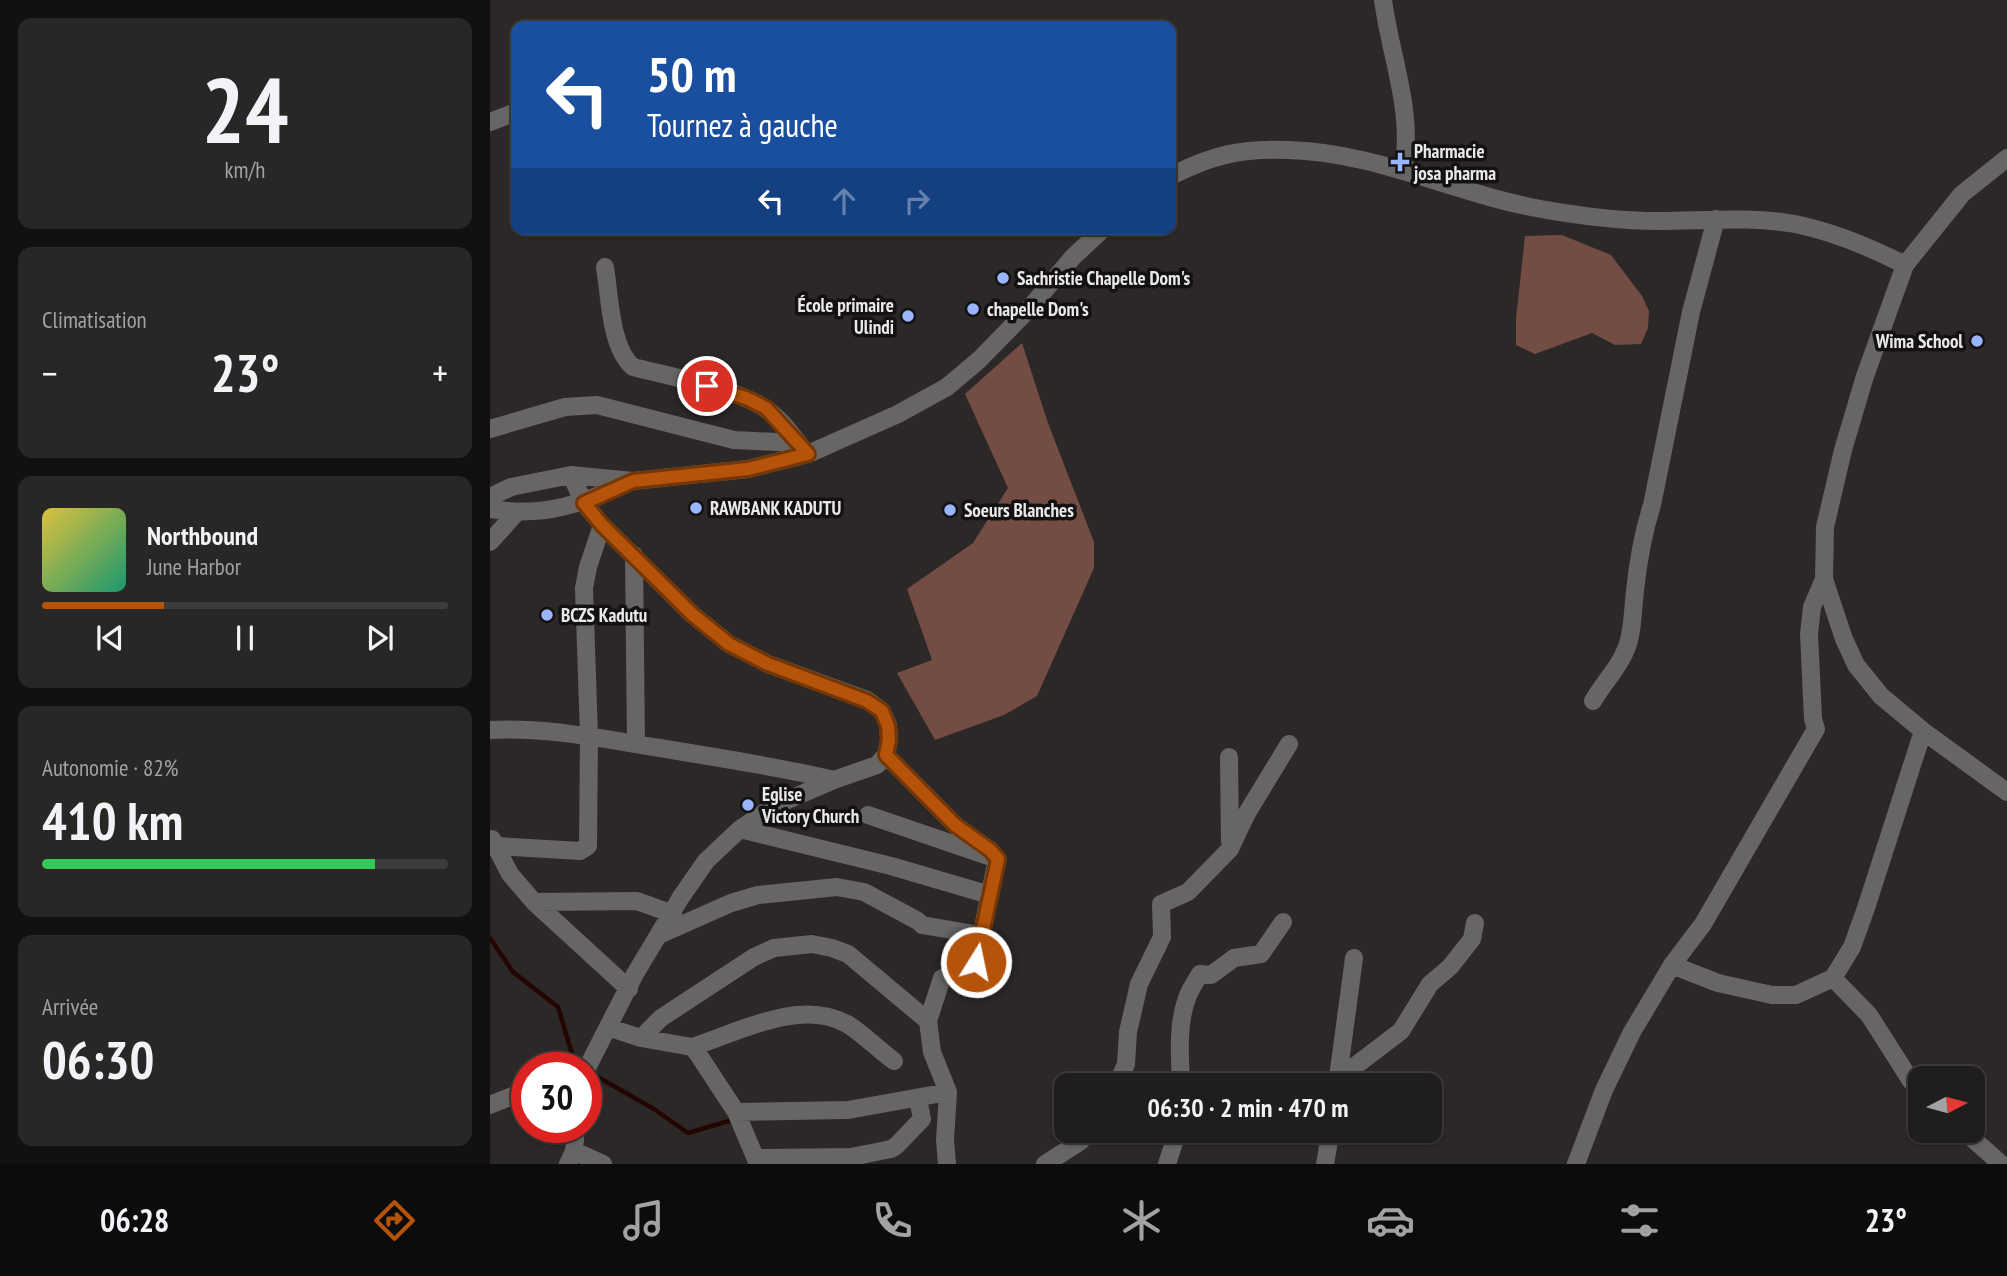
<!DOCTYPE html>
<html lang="fr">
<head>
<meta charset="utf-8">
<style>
	:root { --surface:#201e1d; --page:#282726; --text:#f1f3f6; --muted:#a2a2a4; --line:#3d3c3b; --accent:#b45309 }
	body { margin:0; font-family:"PT Sans Narrow",sans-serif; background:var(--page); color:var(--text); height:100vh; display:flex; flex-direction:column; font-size:26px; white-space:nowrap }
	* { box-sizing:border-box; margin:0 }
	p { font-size:23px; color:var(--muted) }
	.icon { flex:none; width:38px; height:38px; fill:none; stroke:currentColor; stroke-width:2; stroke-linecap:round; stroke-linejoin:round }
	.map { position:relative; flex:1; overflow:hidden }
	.side { display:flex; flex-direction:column; gap:18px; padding:18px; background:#121010; width:490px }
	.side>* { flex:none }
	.hud { position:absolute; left:21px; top:21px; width:665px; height:214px; border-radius:14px; box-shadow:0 2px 5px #0004,0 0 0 2px var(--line); background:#1a4fa0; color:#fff; overflow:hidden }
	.needle { width:46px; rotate:84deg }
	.fabs { position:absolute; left:1418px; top:1066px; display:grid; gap:14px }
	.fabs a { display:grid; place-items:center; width:77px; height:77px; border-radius:14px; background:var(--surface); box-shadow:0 2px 5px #0004,0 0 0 2px var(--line); font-size:35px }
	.speed { position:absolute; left:21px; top:1052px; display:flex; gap:14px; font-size:35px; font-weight:700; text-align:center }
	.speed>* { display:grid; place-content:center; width:91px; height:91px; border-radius:50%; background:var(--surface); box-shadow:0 2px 5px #0004,0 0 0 2px var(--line); line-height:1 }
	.speed .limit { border:10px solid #d22; background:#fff; color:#111 }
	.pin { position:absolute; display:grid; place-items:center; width:60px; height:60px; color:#fff; margin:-30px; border:4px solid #fff; border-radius:50%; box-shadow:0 2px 7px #0007 }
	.me { position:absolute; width:77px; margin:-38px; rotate:10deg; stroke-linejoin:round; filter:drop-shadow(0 0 5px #0008) }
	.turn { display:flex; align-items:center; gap:24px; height:147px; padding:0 21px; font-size:32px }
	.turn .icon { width:91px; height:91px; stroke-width:2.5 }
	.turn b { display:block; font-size:49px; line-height:60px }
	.lanes { display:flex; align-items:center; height:66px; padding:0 21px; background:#0003; justify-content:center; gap:35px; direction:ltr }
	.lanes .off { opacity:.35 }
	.big { font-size:52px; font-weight:700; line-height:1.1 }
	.side .widget { flex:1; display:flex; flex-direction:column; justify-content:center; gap:10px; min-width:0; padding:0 24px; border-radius:14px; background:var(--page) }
	.side .dial { align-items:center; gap:0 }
	.dial b { font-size:91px; line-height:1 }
	.song { display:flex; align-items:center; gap:21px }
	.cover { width:84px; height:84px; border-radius:10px; background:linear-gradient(135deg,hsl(50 70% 55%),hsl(160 70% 35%)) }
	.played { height:7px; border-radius:4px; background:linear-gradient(90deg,var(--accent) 30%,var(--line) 30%) }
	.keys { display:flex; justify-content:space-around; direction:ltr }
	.heat { display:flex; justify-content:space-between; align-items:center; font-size:38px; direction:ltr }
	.charge { height:10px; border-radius:5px; background:linear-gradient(90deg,#34c759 82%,var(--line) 0) }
	.trip { position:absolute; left:564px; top:1073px; width:388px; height:70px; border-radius:14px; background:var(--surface); box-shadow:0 2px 5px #0004,0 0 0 2px var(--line); font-weight:700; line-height:70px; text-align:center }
	.dock { display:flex; height:112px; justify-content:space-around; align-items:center; background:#0d0c0c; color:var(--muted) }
	.dock .icon { width:49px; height:49px }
	.dock .active { color:var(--accent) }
	.dock b { font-size:32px; color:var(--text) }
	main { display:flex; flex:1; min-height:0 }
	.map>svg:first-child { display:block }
	.forest { fill:#734d44 }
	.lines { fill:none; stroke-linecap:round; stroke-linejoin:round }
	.stream { stroke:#230602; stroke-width:4.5 }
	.minor { stroke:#676665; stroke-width:18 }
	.route-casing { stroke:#753606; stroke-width:18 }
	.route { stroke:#b45309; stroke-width:12 }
	.poi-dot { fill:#98b5fd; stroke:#131111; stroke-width:2.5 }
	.labels { text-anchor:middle; stroke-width:7; stroke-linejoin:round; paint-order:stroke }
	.poi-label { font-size:19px; font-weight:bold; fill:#ebe9e8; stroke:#131111; text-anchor:start }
</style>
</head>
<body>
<main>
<section class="side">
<div class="widget dial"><b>24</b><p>km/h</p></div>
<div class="widget"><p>Climatisation</p>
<div class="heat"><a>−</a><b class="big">23°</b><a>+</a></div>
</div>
<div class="widget">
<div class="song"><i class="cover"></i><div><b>Northbound</b><p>June Harbor</p></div></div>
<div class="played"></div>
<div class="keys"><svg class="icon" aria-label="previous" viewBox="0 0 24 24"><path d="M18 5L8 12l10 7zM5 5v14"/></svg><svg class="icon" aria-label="pause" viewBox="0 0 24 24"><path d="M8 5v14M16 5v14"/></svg><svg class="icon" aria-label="next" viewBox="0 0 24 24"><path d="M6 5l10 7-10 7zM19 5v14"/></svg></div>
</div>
<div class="widget"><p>Autonomie · 82%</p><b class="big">410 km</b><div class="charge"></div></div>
<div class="widget"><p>Arrivée</p><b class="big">06:30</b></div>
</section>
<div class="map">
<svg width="1517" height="1164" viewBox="0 0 1517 1164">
	<rect width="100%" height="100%" fill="#2b2827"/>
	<path class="forest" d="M1072,235l49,20 31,41 7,15 -1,17 -7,16 -26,1 -23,-12 -57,21 -19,-9v-26l9,-83z
		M532,343l26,80 46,119v26l-57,128 -33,19 -69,25 -38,-67 35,-13 -25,-71 66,-46 35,-55 -43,-94z"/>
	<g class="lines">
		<path class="stream" d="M0,938l23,34 45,35 15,50
			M106,1076l58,33 34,24 44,-13 1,2"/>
		<path class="minor" d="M893,0c8,59 31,112 20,171
			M0,122l26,-10
			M1517,158l-45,36 -57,71 -40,111 -22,74 -18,77 -1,52 20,60 12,26 25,31 42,35 84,61
			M681,176c41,-21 71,-28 117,-26 88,2 168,44 253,59 39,7 77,12 117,12 46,0 91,-5 137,3 39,8 75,23 110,41
			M115,267c5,30 5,80 28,100 35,9 105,22 133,42 15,10 26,26 37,40
			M0,429l75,-22 32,-2 137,35 64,3
			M81,475l13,28 18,22 91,90 36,29 39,20 99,36 15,11 6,14 1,15 -3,15 -9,10 -43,15 -58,25 -36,24 -34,32 -25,36 -46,77 -49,96
			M0,497l21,-10 60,-12 62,6 115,-12 60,-15 90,-40 49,-27 32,-27 49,-50 45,-53 30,-28
			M0,509c57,9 92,-6 143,-28
			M0,542l26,-29
			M144,555l2,189
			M1103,701c12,-21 30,-37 36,-61 4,-15 4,-33 6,-49 3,-29 8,-58 17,-86l39,-193 25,-93
			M0,730c58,-3 113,9 170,18 58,10 116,18 174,32
			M396,755l69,70 35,25 7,9 -21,103 -8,8 -26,8 -14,43 4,31 16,40 -3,48 2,24
			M739,757l1,85
			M378,815l123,42
			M250,829l151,37 99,29
			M2,839l18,35 24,28 103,-1 36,13
			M7,846l83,5 8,-5 1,-110 -5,-148 4,-21 14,-42
			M44,902l95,87
			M171,934l70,-31 27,-8 79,-8 27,5 54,29 4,4 58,10
			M1182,965l46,18 54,12h24l37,-17 19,-31 14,-39 57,-177
			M1343,978l36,37 42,66 9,8
			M120,1028l31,10 20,-20 93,-61 20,-9 38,-4 20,4 16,6 80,67
			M151,1038l51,9 6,7 38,58 22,52
			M202,1047c47,-15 108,-49 155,-23 14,8 33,27 47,37
			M848,1079l63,-48 29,-47 20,-17 22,-28 3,-16
			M627,1085l9,-21 2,-32 11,-48 23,-47 -1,-33 27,-12 42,-43 17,-36 42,-69
			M691,1085c-1,-28 -4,-60 6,-87 3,-9 9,-17 13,-24l11,1 23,-17 27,-4 22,-32
			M847,1085l17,-127
			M0,1105l37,-15
			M246,1112l112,-2 100,-18
			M1473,1130l38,34
			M84,1151l29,13
			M266,1158l95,-1 40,-8 5,-3 26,-27 -4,-20
			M78,1164l6,-13 2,-24
			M555,1164l36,-23 4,-11
			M677,1164l11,-34
			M835,1164l6,-34
			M1086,1164l28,-74 28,-58 40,-67 31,-41 113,-195 -3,-10 -4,-85 3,-27 12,-28"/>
	</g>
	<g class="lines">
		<g class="route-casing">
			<path id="route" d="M217,386l39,12 20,10 42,46 -60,15 -115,12 -49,22 18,22 91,90 36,29 39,20 99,37 15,10 6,15 1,14 -3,15 69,70 35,25 8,9 -22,103"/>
		</g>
		<use href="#route" class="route"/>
	</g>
	<g class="poi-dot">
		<path d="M906.5 151.5h7v7h7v7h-7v7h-7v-7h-7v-7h7z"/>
		<circle cx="513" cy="278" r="7"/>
		<circle cx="483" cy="309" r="7"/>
		<circle cx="418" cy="316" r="7"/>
		<circle cx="1487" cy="341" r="7"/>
		<circle cx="206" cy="508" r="7"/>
		<circle cx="460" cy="510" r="7"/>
		<circle cx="57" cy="615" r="7"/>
		<circle cx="258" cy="805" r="7"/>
	</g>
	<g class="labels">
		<g class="poi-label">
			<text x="924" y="158">Pharmacie<tspan x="924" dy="22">josa pharma</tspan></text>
			<text x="527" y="285">Sachristie Chapelle Dom's</text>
			<text x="404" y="312" text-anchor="end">École primaire<tspan x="404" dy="22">Ulindi</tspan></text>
			<text x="497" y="316">chapelle Dom's</text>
			<text x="1473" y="348" text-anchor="end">Wima School</text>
			<text x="220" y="515">RAWBANK KADUTU</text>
			<text x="474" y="517">Soeurs Blanches</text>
			<text x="71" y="622">BCZS Kadutu</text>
			<text x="272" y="801">Eglise<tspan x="272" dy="22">Victory Church</tspan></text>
		</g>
	</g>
</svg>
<div class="fabs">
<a><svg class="needle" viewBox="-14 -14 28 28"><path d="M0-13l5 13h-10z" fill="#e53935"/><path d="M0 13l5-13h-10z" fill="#a2a2a4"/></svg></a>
</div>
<div class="speed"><div class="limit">30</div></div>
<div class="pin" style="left:217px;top:386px;background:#d93025"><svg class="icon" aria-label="arrive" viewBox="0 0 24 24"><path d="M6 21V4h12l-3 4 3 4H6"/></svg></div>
<svg class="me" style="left:486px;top:962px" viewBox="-20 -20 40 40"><circle r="17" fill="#b45309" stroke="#fff" stroke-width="3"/><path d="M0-11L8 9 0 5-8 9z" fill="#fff"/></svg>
<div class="trip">06:30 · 2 min · 470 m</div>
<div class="hud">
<div class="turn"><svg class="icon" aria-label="left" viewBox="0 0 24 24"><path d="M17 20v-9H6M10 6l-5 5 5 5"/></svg><div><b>50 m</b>Tournez à gauche</div></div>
<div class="lanes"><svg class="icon" aria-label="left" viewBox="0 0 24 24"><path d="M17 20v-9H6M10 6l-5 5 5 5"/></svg><svg class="icon off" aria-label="ahead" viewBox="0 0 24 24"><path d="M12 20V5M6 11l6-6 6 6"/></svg><svg class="icon off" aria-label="right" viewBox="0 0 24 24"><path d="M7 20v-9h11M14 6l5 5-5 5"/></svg></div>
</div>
</div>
</main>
<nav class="dock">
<b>06:28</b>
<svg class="icon active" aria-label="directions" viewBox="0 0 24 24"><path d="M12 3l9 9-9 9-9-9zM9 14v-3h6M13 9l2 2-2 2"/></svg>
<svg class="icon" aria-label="music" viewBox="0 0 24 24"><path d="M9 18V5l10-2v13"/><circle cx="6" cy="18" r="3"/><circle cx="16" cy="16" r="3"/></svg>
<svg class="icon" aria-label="phone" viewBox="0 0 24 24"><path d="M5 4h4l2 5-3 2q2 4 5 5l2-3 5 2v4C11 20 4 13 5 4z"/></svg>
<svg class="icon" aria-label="climate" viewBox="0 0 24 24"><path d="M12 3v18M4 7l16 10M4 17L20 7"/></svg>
<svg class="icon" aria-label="car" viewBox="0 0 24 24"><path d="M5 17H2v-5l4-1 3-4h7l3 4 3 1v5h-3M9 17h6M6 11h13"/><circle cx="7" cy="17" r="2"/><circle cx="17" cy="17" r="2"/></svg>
<svg class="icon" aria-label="filters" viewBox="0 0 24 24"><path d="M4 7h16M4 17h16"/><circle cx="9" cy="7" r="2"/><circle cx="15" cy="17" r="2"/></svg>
<b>23°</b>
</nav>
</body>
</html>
